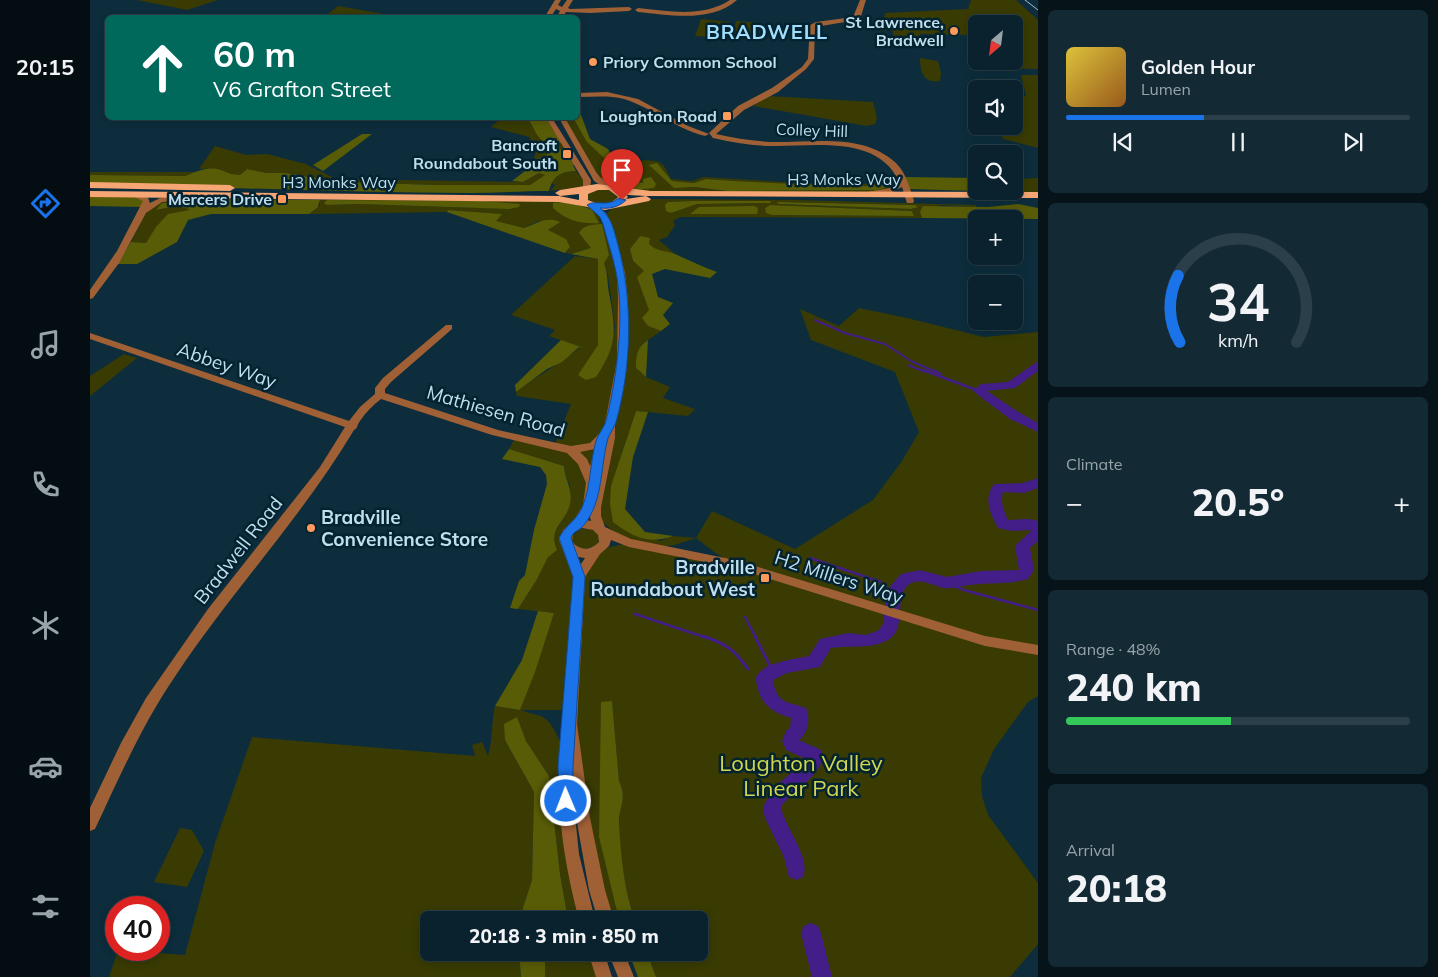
<!DOCTYPE html>
<html lang="en">
<head>
<meta charset="utf-8">
<style>
	:root { --surface:#0a222d; --page:#132a35; --text:#f1f3f6; --muted:#99a4aa; --line:#2a3f49; --accent:#1a73e8 }
	body { margin:0; font-family:Mulish,sans-serif; background:var(--page); color:var(--text); height:100vh; display:flex; flex-direction:column; font-size:19px; white-space:nowrap }
	* { box-sizing:border-box; margin:0 }
	p { font-size:16px; color:var(--muted) }
	.icon { flex:none; width:28px; height:28px; fill:none; stroke:currentColor; stroke-width:2; stroke-linecap:round; stroke-linejoin:round }
	.map { position:relative; flex:1; overflow:hidden }
	.side { display:flex; flex-direction:column; gap:10px; padding:10px; background:#061319; width:400px }
	.side>* { flex:none }
	.guide { position:absolute; left:15px; top:15px; width:475px; height:105px; border-radius:8px; box-shadow:0 2px 8px #0003,0 0 0 1px var(--line); background:#00695c; color:#fff; overflow:hidden }
	.needle { width:32px; rotate:208deg }
	.buttons { position:absolute; left:878px; top:15px; display:grid; gap:10px }
	.buttons a { display:grid; place-items:center; width:55px; height:55px; border-radius:8px; background:var(--surface); box-shadow:0 2px 8px #0003,0 0 0 1px var(--line); font-size:25px }
	.speed { position:absolute; left:15px; top:896px; display:flex; gap:10px; font-size:25px; font-weight:700; text-align:center }
	.speed>* { display:grid; place-content:center; width:65px; height:65px; border-radius:50%; background:var(--surface); box-shadow:0 2px 8px #0003,0 0 0 1px var(--line); line-height:1 }
	.speed .limit { border:8px solid #d22; background:#fff; color:#111 }
	.pin { position:absolute; display:grid; place-items:center; width:42px; height:42px; color:#fff; margin:-51px -21px; border-radius:50% 50% 50% 0; rotate:-45deg; box-shadow:0 0 5px #0007 }
	.pin .icon { rotate:45deg }
	.me { position:absolute; width:55px; margin:-28px; rotate:359deg; stroke-linejoin:round; filter:drop-shadow(0 0 4px #0008) }
	.turn { display:flex; align-items:center; gap:18px; height:105px; padding:0 25px; font-size:22px }
	.turn .icon { width:65px; height:65px; stroke-width:2.5 }
	.turn b { display:block; font-size:35px; line-height:42px }
	.big { font-size:38px; font-weight:800; line-height:1.1 }
	.side .tile { flex:1; display:flex; flex-direction:column; justify-content:center; gap:8px; min-width:0; padding:0 18px; border-radius:8px; background:var(--page) }
	.side .dial { align-items:center; gap:0 }
	.dial svg { height:130px; overflow:visible; fill:none; stroke:var(--line); stroke-width:7; stroke-linecap:round; text-anchor:middle }
	.dial text { fill:var(--text); stroke:none }
	.song { display:flex; align-items:center; gap:15px }
	.cover { width:60px; height:60px; border-radius:8px; background:linear-gradient(135deg,hsl(50 70% 55%),hsl(30 70% 35%)) }
	.played { height:5px; border-radius:2px; background:linear-gradient(90deg,var(--accent) 40%,var(--line) 40%) }
	.keys { display:flex; justify-content:space-around; direction:ltr }
	.heat { display:flex; justify-content:space-between; align-items:center; font-size:28px; direction:ltr }
	.charge { height:8px; border-radius:4px; background:linear-gradient(90deg,#34c759 48%,var(--line) 0) }
	.trip { position:absolute; left:330px; top:911px; width:288px; height:50px; border-radius:8px; background:var(--surface); box-shadow:0 2px 8px #0003,0 0 0 1px var(--line); font-weight:800; line-height:50px; text-align:center }
	main { display:flex; flex:1; min-height:0 }
	.menu { display:flex; flex-direction:column; width:90px; justify-content:space-around; align-items:center; background:#040e12; color:var(--muted) }
	.menu .icon { width:35px; height:35px }
	.menu .on { color:var(--accent) }
	.menu b { font-size:22px; color:var(--text) }
	.map>svg:first-child { display:block }
	.green { fill:#393b03; fill-rule:evenodd }
	.forest { fill:#595c06 }
	.lines { fill:none; stroke-linecap:round; stroke-linejoin:round }
	.stream-far3 { stroke:#431d88; stroke-width:1 }
	.stream-far2 { stroke:#431d88; stroke-width:2 }
	.stream-far1 { stroke:#431d88; stroke-width:2.5 }
	.stream { stroke:#431d88; stroke-width:3 }
	.river { fill:#431d88; fill-rule:evenodd }
	.minor { fill:#a06036; fill-rule:evenodd }
	.major { fill:#f6a675; fill-rule:evenodd }
	.rail { stroke:#a1bfcf; stroke-width:1 }
	.route { fill:#1a73e8; stroke:#114b97 }
	.poi-dot { fill:#ff9b5a; stroke:#032331; stroke-width:2 }
	.labels { text-anchor:middle; stroke-width:5; stroke-linejoin:round; paint-order:stroke }
	.far-poi-label { font-size:16px; font-weight:bold; fill:#c1deee; stroke:#032331; text-anchor:end }
	.far-street-label { font-size:16px; fill:#c1deee; stroke:#032331 }
	.street-label { font-size:19px; fill:#c1deee; stroke:#032331 }
	.poi-label { font-size:19px; font-weight:bold; fill:#c1deee; stroke:#032331; text-anchor:start }
	.far-district-label { font-size:20px; font-weight:bold; letter-spacing:1px; fill:#a2dfff; stroke:#032331 }
	.near-park-label { font-size:22px; fill:#d0d64f; stroke:#032331 }
</style>
</head>
<body>
<main>
<nav class="menu">
<b>20:15</b>
<svg class="icon on" aria-label="directions" viewBox="0 0 24 24"><path d="M12 3l9 9-9 9-9-9zM9 14v-3h6M13 9l2 2-2 2"/></svg>
<svg class="icon" aria-label="music" viewBox="0 0 24 24"><path d="M9 18V5l10-2v13"/><circle cx="6" cy="18" r="3"/><circle cx="16" cy="16" r="3"/></svg>
<svg class="icon" aria-label="phone" viewBox="0 0 24 24"><path d="M5 4h4l2 5-3 2q2 4 5 5l2-3 5 2v4C11 20 4 13 5 4z"/></svg>
<svg class="icon" aria-label="climate" viewBox="0 0 24 24"><path d="M12 3v18M4 7l16 10M4 17L20 7"/></svg>
<svg class="icon" aria-label="car" viewBox="0 0 24 24"><path d="M5 17H2v-5l4-1 3-4h7l3 4 3 1v5h-3M9 17h6M6 11h13"/><circle cx="7" cy="17" r="2"/><circle cx="17" cy="17" r="2"/></svg>
<svg class="icon" aria-label="filters" viewBox="0 0 24 24"><path d="M4 7h16M4 17h16"/><circle cx="9" cy="7" r="2"/><circle cx="15" cy="17" r="2"/></svg>
</nav>
<div class="map">
<svg width="948" height="977" viewBox="0 0 948 977">
	<rect width="100%" height="100%" fill="#0d2d3c"/>
	<path class="green" d="M47,0h81l-31,10z
		M881,0h45l22,20v49l-47,-1 -3,-7h26v-37h-38v14l-5,-3 -51,-1v4l-26,-1 -2,-7 -12,1 -2,-8h5l2,-10 83,-4z
		M248,6l63,11h-49l-24,-3z
		M611,19l29,3 -5,16 -30,-2z
		M646,21l24,2 -3,13 -24,-2z
		M830,58l18,3 3,12 -1,8c-16,3 -20,-9 -20,-23z
		M931,75h17v73l-35,-9 -5,-13h16v-31l12,1z
		M678,96l105,6 4,16 -2,6 -8,2 -114,-20z
		M411,118h27l9,17 24,8 3,6 -17,1v6l-13,3 2,-9 -7,-13 -38,-10z
		M472,118h11l4,8 26,31 19,7h16l5,-4c21,1 19,2 28,19l21,2 12,-4 95,6 78,1 17,-7 4,5 -9,7 -15,3 -223,3 -47,-11 -33,-49zM567,163l15,18 22,2 12,-4 91,6 80,1 14,-5 -14,9 -150,1 -32,-4 -21,1z
		M125,146l31,9 21,-1 39,10 30,15 187,3 16,-9 7,2 -16,10h-94l-95,-3 -56,-9h-18l-20,-4 -7,6h-11c-9,-8 -19,-6 -30,-6z
		M486,171l8,10 -1,6 -33,4 5,-6 -4,-3c8,-9 14,-10 25,-11z
		M0,172h105l-10,4 -95,-1z
		M948,178v17l-67,-4h43l7,-5 -3,-7z
		M518,189l10,8c-7,9 -21,9 -30,2l-1,-6 3,-2z
		M325,198l145,3c16,3 31,3 41,17l-2,1 3,5h5v-11l10,-9 35,-5 144,1 180,5v2l-35,-2 -21,7 2,6 -242,-1 -7,4 2,4 -8,12 -8,3 16,14 -21,-5 -14,-13 -10,13 3,12 11,10v26l6,13 -2,16 13,5 -20,14 -5,23 10,9 24,10 -7,11 32,11 -7,7 -52,-5 -16,48 -7,63 47,19 13,-5 23,2 16,-27 83,38 78,-49 29,-39 17,-29 -24,-60 -84,-32 -11,-31 39,17 20,-18 48,10 77,19 54,-5v364l-10,6 -34,47 -13,29 1,18 6,19 50,68v61l-28,33h-354l-9,-24 52,-1v-32h-64c-9,-23 -17,-73 -16,-97 0,-19 8,-24 0,-42l-7,-79 -11,73 -2,62 20,83h-13l-37,-210h-47c5,3 13,4 19,6 12,6 18,23 22,34l24,170h-29l9,-6 -7,-40 -11,-98 -23,-35 -9,-24 -12,23 29,52 -2,88 -13,40h-90v32l90,1 2,24h-412l9,-27 67,5 30,-112 37,-106 223,19 -3,-11 10,-3 6,14c5,-18 3,-31 7,-50l25,4 34,-97 -36,-4 18,-28 18,-37c-2,-12 5,-18 11,-28 3,-5 6,-21 5,-28 0,-6 -5,-11 -6,-22l-55,-17 6,-11 39,9 17,-43 -54,-8 -1,-4c21,-16 44,-28 64,-45l-31,-11 6,-6 -44,-15 64,-59 23,3v86l-4,8 11,9 8,-22 2,-13 -7,-52 -4,-12 -2,-38c-9,0 -18,-1 -23,8l13,15 -21,6 -5,-1 4,-6 -22,-17 11,-8 -21,-1 -14,7 -29,-7 7,-7 -54,-4 -1,2 -138,2 11,-9v-5zM254,200l165,9 -149,-5 -33,1zM602,201h65l14,2 -74,1 -26,9 -3,-11zM688,202l137,3 2,2 -6,2 -131,-5zM680,205l142,6 2,5 -142,-1 -7,-7zM520,425l-15,91 33,27 -27,6 -22,28 -10,-47 20,-25 -3,-19 16,-46zM606,538l18,14 19,11 -76,-16 18,-2z
		M82,199l4,4 -20,7c11,-2 25,-6 35,0 -22,5 -33,15 -45,33l-15,-1c13,-24 13,-36 41,-43z
		M34,354l13,4 -47,38v-20z
		M491,529h9l7,4 2,7 -3,6 -13,3 -11,-6v-7z
		M90,828l12,2 12,21 -17,36 -33,-5z
		M455,952l51,1 8,24h-59z"/>
	<path class="forest" d="M488,107l12,32 18,10 5,10 19,4 -21,-1 -8,-5 -16,-15 -14,-24h5z
		M438,118h18l15,25 -16,1 -8,-9z
		M272,134h10l-49,37 -10,-6z
		M474,149l3,7 8,9h-2l3,6c-15,1 -23,4 -27,20 -25,0 -52,2 -79,2 -127,0 -253,-7 -380,-8v-10l95,1c11,-4 20,-9 32,-7 9,2 12,6 23,6l7,-6 20,4h18l56,9 95,3h94l15,-10 -6,-2 -16,9 -11,-1 17,-13 5,-9 13,-3v-6z
		M567,163l15,18 22,2 12,-4c54,4 108,6 162,7 9,0 18,-5 26,-4l1,3 -18,5 -150,1 -32,-4 -21,1 -25,-23z
		M534,169l2,8 5,5 12,1v-4l8,-2 5,7 -2,4c-20,3 -41,0 -54,-16l4,-2z
		M813,177l73,1v13l-67,-2z
		M0,195l41,1 14,5 -3,6 -52,-1z
		M82,199l148,1 -2,7 -9,7h-98l-23,6 -11,22 -40,22h-20l14,-22 15,1 10,-16 12,-13 22,-4c-9,-6 -24,-2 -34,0l6,-7h13z
		M237,200l156,1 37,3 -1,3 -10,2 -149,-5 -33,1 -3,-2z
		M602,201h78l1,2 -74,1 -26,9 -5,-2 -1,-6 3,-3z
		M473,202l13,2 16,6 7,13c-18,1 -32,-2 -46,-15v-5z
		M688,202l137,3 3,2 -7,2 -131,-5 -3,-1z
		M928,204l20,4v11l-116,-1 -2,-6 3,-6 65,1z
		M680,205l142,6 2,5 -142,-1 -6,-2 -1,-5z
		M664,206l4,2 -1,6h-67l9,-7z
		M358,210l54,4 -6,7 28,7c12,-4 22,-12 36,-6l-12,8 18,9 4,8 -5,6 -118,-41z
		M512,224l7,31 -5,8c4,10 3,20 5,30 7,37 9,51 -13,84l-10,3 -8,-5 20,-30v-86l-27,-5 20,-6 -12,-15c5,-9 13,-8 23,-9z
		M550,236l10,2 -1,6c8,8 17,6 26,10 14,6 28,13 42,18l-7,6 -45,-9 -13,5 6,23 15,6 -10,12 7,9 -9,7 -13,-5 -6,-8 7,-8 -12,-33 7,-6 -11,-10 -3,-12z
		M471,340l23,8 -5,-1 -17,15 -15,7 -31,23 -1,-7z
		M558,340l-2,37 -10,-9c0,-13 1,-21 12,-28z
		M546,411l12,1 -15,45 -8,52 20,23 28,4c-24,9 -40,1 -60,-14l-3,-18 1,-18z
		M419,449l55,17c1,14 9,23 6,38 -4,19 -23,24 -13,46l-9,7 -12,24 -18,28 -8,-1 9,-27 6,-6 9,-45 13,-46 -1,-9 -6,-8 -38,-8z
		M448,611l16,2 -19,59 -15,38 -25,-4 27,-46z
		M522,701l7,80c9,19 -1,26 0,44 2,31 5,66 16,95h-16l-20,-83 2,-135z
		M427,717l9,24 23,35 11,98 7,40 -9,6h-39l13,-40 2,-88 -29,-52 -1,-16z
		M429,953h26v24h-24z
		M539,953h18l9,24h-18z"/>
	<g class="lines">
		<path class="stream-far3" d="M924,93h5"/>
		<path class="stream-far2" d="M725,320l30,13 40,11 26,17 25,11
			M818,365l18,7"/>
		<path class="stream-far1" d="M833,370l56,21
			M843,370l8,4
			M720,558l71,24
			M857,583l17,7 74,20
			M545,614l72,24
			M655,617l11,21"/>
		<path class="stream" d="M613,636c23,8 31,13 45,33
			M665,636l18,36"/>
		<path class="river" d="M948,361v10l-23,17 -28,3 33,22 18,10v9l-28,-13 -37,-28 8,-7 27,-2z
			M948,478v10l-14,5 -21,-1c-3,10 1,19 5,28l21,-1 9,2v20l-8,7 4,22 -6,9c-20,6 -44,3 -65,7 -6,1 -13,3 -19,2 -9,-2 -23,-10 -33,-5 -18,9 -4,42 -20,55 -16,12 -42,7 -60,10l-11,19 -33,6 -14,7c4,24 13,21 33,28 5,10 2,25 -7,32l22,10c10,20 -30,41 -40,57 4,21 30,50 22,70l-7,3 -7,-3 -5,-20 -19,-39 -2,-11 11,-19 32,-29 -20,-9 -4,-9 4,-10 4,-3 1,-10c-19,-6 -30,-13 -34,-33 -1,-4 -2,-8 1,-11 9,-12 37,-15 51,-18l11,-17 28,-6 18,2 13,-5 4,-6 4,-34 14,-16 19,-4 27,7 34,-6 38,-1 -4,-24 17,-16 -20,1 -14,-3c-8,-15 -15,-29 -4,-44l29,-1z
			M721,923l7,3 3,7 11,44h-20l-11,-44 3,-7z"/>
		<path class="minor" d="M465,0h6l-3,5 4,2 5,-7h6l-5,8 2,1 59,-2 3,2 -3,2 -39,2 -24,-1 -4,6h-6l4,-7 -4,-2 -6,9h-6z
			M640,0h7c-26,23 -67,15 -99,12l-3,-2 3,-2c31,3 64,10 92,-8z
			M770,0h6l-5,16 -4,4 -42,7 -1,32 -8,10 -28,23 -34,18 -28,24c18,4 36,7 54,8 41,1 93,-10 126,21 10,10 14,25 18,38l-1,2h-6l-5,-16 -10,5 -25,4v-4l23,-4 9,-6c-21,-48 -87,-35 -129,-36 -19,0 -38,-4 -57,-8l-4,-5 29,-27 34,-18 30,-21 6,-8 2,-34 6,-3 37,-5z
			M517,92l31,7 50,27 21,8 -4,2c-29,-7 -52,-28 -81,-37 -15,-4 -31,-2 -46,-2v-4z
			M456,118h6l39,62 -1,12 -7,-2v-10z
			M469,118h6l31,54 4,5 12,8v4h-6l-12,-8z
			M44,193l13,2 3,8 10,-5 33,-3 4,2 -4,2 -31,3 -16,11 -27,50 -26,35 -3,1v-9l27,-39 26,-50 -9,-4z
			M498,203h6l12,10 6,11 13,49 3,27 -1,61 -12,62v15l-14,69v9l4,11 26,12 104,21 250,76 53,9v10l-53,-9 -250,-78 -106,-21 -18,-7 -2,6 -9,8 -15,23 -8,147 13,94 15,72 9,30h-16l-9,-30 -15,-84 5,48 16,66h-16c-14,-53 -23,-107 -19,-161 0,-8 -1,-17 5,-22l-2,-13 10,-147 -14,-37 4,-10 10,-8 10,-17 3,-22 -8,-19 -11,-11 -75,-18 -111,-36c-8,6 -15,13 -21,22 -4,5 -1,6 -6,9 -52,87 -122,161 -178,245 -33,48 -56,101 -81,154l-5,2v-23l31,-65 25,-45 62,-89 112,-142 25,-40 -255,-88v-6l259,88 11,-14 15,-13v-6l8,-10 63,-53h6v4l-61,53 -6,7v4l113,37 73,16 19,-3 9,-9h6v-11l12,-62 1,-61 -1,-27 -13,-49 -4,-8 -12,-9zM505,449l-5,17 -3,-7 -7,-7zM499,514l2,7 -5,-1zM492,528l11,2 5,5 1,7c-9,9 -18,9 -27,0l1,-9zM488,557l7,1 -4,6z
			M498,952h16l8,25h-16z
			M518,952h16l10,25h-16z"/>
		<path class="major" d="M0,182l140,3 5,3 -5,3 -140,-3z
			M507,184l54,7 387,1v6l-392,-2 5,3 -2,2 -44,9 -46,-8 -469,-5v-6l469,5 20,4v-6l-19,2 -5,-3 5,-3zM508,190h11l9,7c-8,9 -19,8 -30,3v-6zM536,194l2,1 18,1 -20,3 2,-2z"/>
		<path class="rail" d="M935,0l13,10"/>
	</g>
	<path class="route" d="M529,198l7,2c-7,7 -16,9 -26,8 12,10 14,23 18,37 15,56 14,120 -2,177 -2,7 -8,13 -9,20 -5,21 -5,44 -12,63 -3,8 -8,18 -14,23 -5,4 -8,4 -10,10l14,39 -12,189v35l-2,4 -5,2 -5,-2 -2,-4 -1,-35 15,-189 -14,-39c7,-14 19,-18 24,-33 8,-20 7,-43 13,-64 2,-7 8,-13 10,-20 11,-44 19,-104 10,-149 -3,-16 -9,-32 -13,-48l-3,-7 -13,-12c9,-6 20,3 32,-7z"/>
	<g class="poi-dot">
		<circle cx="864" cy="31" r="5"/>
		<circle cx="503" cy="62" r="5"/>
		<rect x="632" y="111" width="10" height="10" rx="2.5"/>
		<rect x="472" y="149" width="10" height="10" rx="2.5"/>
		<rect x="187" y="194" width="10" height="10" rx="2.5"/>
		<circle cx="221" cy="528" r="5"/>
		<rect x="670" y="573" width="10" height="10" rx="2.5"/>
	</g>
	<g class="labels">
		<g class="far-poi-label">
			<text x="854" y="28">St Lawrence,<tspan x="854" dy="18">Bradwell</tspan></text>
			<text x="513" y="68" text-anchor="start">Priory Common School</text>
			<text x="627" y="122">Loughton Road</text>
			<text x="467" y="151">Bancroft<tspan x="467" dy="18">Roundabout South</tspan></text>
			<text x="182" y="205">Mercers Drive</text>
		</g>
		<g class="far-street-label">
			<text transform="translate(722 130) rotate(2)" y="6">Colley Hill</text>
			<text x="754" y="185">H3 Monks Way</text>
			<text x="249" y="188">H3 Monks Way</text>
		</g>
		<g class="street-label">
			<text transform="translate(137 365) rotate(19)" y="7">Abbey Way</text>
			<text transform="translate(406 411) rotate(16)" y="7">Mathiesen Road</text>
			<text transform="translate(148 550) rotate(-52)" y="7">Bradwell Road</text>
			<text transform="translate(749 577) rotate(18)" y="7">H2 Millers Way</text>
		</g>
		<g class="poi-label">
			<text x="231" y="524">Bradville<tspan x="231" dy="22">Convenience Store</tspan></text>
			<text x="665" y="574" text-anchor="end">Bradville<tspan x="665" dy="22">Roundabout West</tspan></text>
		</g>
		<g class="far-district-label">
			<text x="677" y="39">BRADWELL</text>
		</g>
		<g class="near-park-label">
			<text x="711" y="771">Loughton Valley<tspan x="711" dy="25">Linear Park</tspan></text>
		</g>
	</g>
</svg>
<div class="buttons">
<a><svg class="needle" viewBox="-14 -14 28 28"><path d="M0-13l5 13h-10z" fill="#e53935"/><path d="M0 13l5-13h-10z" fill="#99a4aa"/></svg></a>
<a><svg class="icon" aria-label="sound" viewBox="0 0 24 24"><path d="M4 9h4l5-4v14l-5-4H4zM17 9q2 3 0 6"/></svg></a>
<a><svg class="icon" aria-label="search" viewBox="0 0 24 24"><circle cx="10" cy="10" r="6"/><path d="M15 15l6 6"/></svg></a>
<a>+</a>
<a>−</a>
</div>
<div class="speed"><div class="limit">40</div></div>
<div class="pin" style="left:532px;top:200px;background:#d93025"><svg class="icon" aria-label="arrive" viewBox="0 0 24 24"><path d="M6 21V4h12l-3 4 3 4H6"/></svg></div>
<svg class="me" style="left:476px;top:801px" viewBox="-20 -20 40 40"><circle r="17" fill="#1a73e8" stroke="#fff" stroke-width="3"/><path d="M0-11L8 9 0 5-8 9z" fill="#fff"/></svg>
<div class="trip">20:18 · 3 min · 850 m</div>
<div class="guide">
<div class="turn"><svg class="icon" aria-label="ahead" viewBox="0 0 24 24"><path d="M12 20V5M6 11l6-6 6 6"/></svg><div><b>60 m</b>V6 Grafton Street</div></div>
</div>
</div>
<section class="side">
<div class="tile">
<div class="song"><i class="cover"></i><div><b>Golden Hour</b><p>Lumen</p></div></div>
<div class="played"></div>
<div class="keys"><svg class="icon" aria-label="previous" viewBox="0 0 24 24"><path d="M18 5L8 12l10 7zM5 5v14"/></svg><svg class="icon" aria-label="pause" viewBox="0 0 24 24"><path d="M8 5v14M16 5v14"/></svg><svg class="icon" aria-label="next" viewBox="0 0 24 24"><path d="M6 5l10 7-10 7zM19 5v14"/></svg></div>
</div>
<div class="tile dial"><svg viewBox="0 0 100 80">
<path d="M14 69A42 42 0 1 1 86 69"/>
<path d="M14 69A42 42 0 0 1 13 28" stroke="#1a73e8"/>
<text x="50" y="56" font-size="32" font-weight="700">34</text>
<text x="50" y="72" font-size="11">km/h</text>
</svg></div>
<div class="tile"><p>Climate</p>
<div class="heat"><a>−</a><b class="big">20.5°</b><a>+</a></div>
</div>
<div class="tile"><p>Range · 48%</p><b class="big">240 km</b><div class="charge"></div></div>
<div class="tile"><p>Arrival</p><b class="big">20:18</b></div>
</section>
</main>
</body>
</html>
